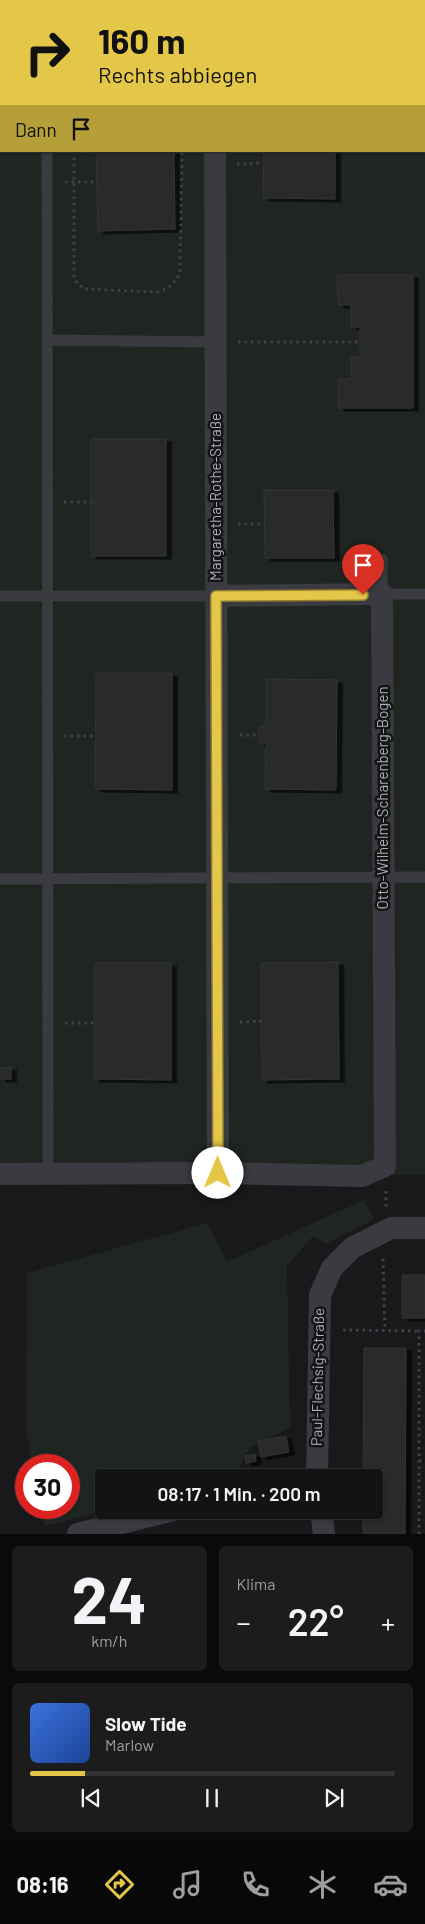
<!DOCTYPE html>
<html lang="de">
<head>
<meta charset="utf-8">
<style>
	:root { --surface:#131314; --page:#1c1c1d; --text:#f1f3f6; --muted:#9d9ea0; --line:#323234; --accent:#e4c748 }
	body { margin:0; font-family:Barlow,sans-serif; background:var(--page); color:var(--text); height:100vh; display:flex; flex-direction:column; font-size:19px; white-space:nowrap }
	* { box-sizing:border-box; margin:0 }
	p { font-size:16px; color:var(--muted) }
	.icon { flex:none; width:28px; height:28px; fill:none; stroke:currentColor; stroke-width:2; stroke-linecap:round; stroke-linejoin:round }
	.map { position:relative; height:1534px; overflow:hidden }
	.side { display:flex; flex-direction:column; gap:12px; padding:12px; background:#0a0a0b; flex:1 }
	.side>* { flex:none }
	.guide { position:absolute; left:0px; top:0px; width:425px; height:152px; box-shadow:0 1px 4px #0004,0 0 0 1px var(--line); background:#e4c748; color:#111; overflow:hidden }
	.speed { position:absolute; left:15px; top:1454px; display:flex; gap:10px; font-size:25px; font-weight:700; text-align:center }
	.speed>* { display:grid; place-content:center; width:65px; height:65px; border-radius:50%; background:var(--surface); box-shadow:0 1px 4px #0004,0 0 0 1px var(--line); line-height:1 }
	.speed .limit { border:8px solid #d22; background:#fff; color:#111 }
	.pin { position:absolute; display:grid; place-items:center; width:42px; height:42px; color:#fff; margin:-51px -21px; border-radius:50% 50% 50% 0; rotate:-45deg; box-shadow:0 0 5px #0007 }
	.pin .icon { rotate:45deg }
	.me { position:absolute; width:55px; margin:-28px; rotate:0deg; stroke-linejoin:round; filter:drop-shadow(0 0 4px #0008) }
	.turn { display:flex; align-items:center; gap:18px; height:105px; padding:0 15px; font-size:22px }
	.turn .icon { width:65px; height:65px; stroke-width:2.5 }
	.turn b { display:block; font-size:35px; line-height:42px }
	.then { display:flex; align-items:center; height:48px; padding:0 15px; background:#0003; gap:10px; font-size:19px }
	.big { font-size:38px; font-weight:600; line-height:1.1 }
	.side .widget { flex:1; display:flex; flex-direction:column; justify-content:center; gap:8px; min-width:0; padding:0 18px; border-radius:8px; background:var(--page) }
	.side .dial { align-items:center; gap:0 }
	.dial b { font-size:65px; line-height:1 }
	.song { display:flex; align-items:center; gap:15px }
	.cover { width:60px; height:60px; border-radius:8px; background:linear-gradient(135deg,hsl(220 70% 55%),hsl(220 70% 35%)) }
	.played { height:5px; border-radius:2px; background:linear-gradient(90deg,var(--accent) 15%,var(--line) 15%) }
	.keys { display:flex; justify-content:space-around; direction:ltr }
	.heat { display:flex; justify-content:space-between; align-items:center; font-size:28px; direction:ltr }
	.side .tiles { flex:1; display:grid; gap:12px; grid-template-columns:1fr 1fr }
	.widget:last-child { grid-column:span 2 }
	.trip { position:absolute; left:95px; top:1469px; width:288px; height:50px; border-radius:5px; background:var(--surface); box-shadow:0 1px 4px #0004,0 0 0 1px var(--line); font-weight:600; line-height:50px; text-align:center }
	.menu { display:flex; height:80px; justify-content:space-around; align-items:center; background:#080808; color:var(--muted) }
	.menu .icon { width:35px; height:35px }
	.menu .selected { color:var(--accent) }
	.menu b { font-size:22px; color:var(--text) }
	.map>svg:first-child { display:block }
	.green { fill:#1f2621; fill-rule:evenodd }
	.building { fill:#2a292c; stroke:#343337; filter:url(#shadow) }
	.lines { fill:none; stroke-linecap:round; stroke-linejoin:round }
	.path { stroke:#404147; stroke-width:3; stroke-dasharray:2.5 4; stroke-linecap:butt }
	.service { stroke:#3a3a40; stroke-width:11 }
	.minor { stroke:#3a3a40; stroke-width:22 }
	.route-casing { stroke:#94812f; stroke-width:12 }
	.route { stroke:#e4c748; stroke-width:9 }
	.labels { text-anchor:middle; stroke-width:5; stroke-linejoin:round; paint-order:stroke }
	.street-label { font-size:15px; fill:#acafb9; stroke:#141416 }
</style>
</head>
<body>
<div class="map">
<svg width="425" height="1534" viewBox="0 0 425 1534">
	<defs>
		<filter id="shadow"><feDropShadow dx="5.5" dy="3" stdDeviation="0" flood-color="#0009"/></filter>
	</defs>
	<rect width="100%" height="100%" fill="#19191b"/>
	<path class="green" d="M0,0h425v1175l-425,2zM1,1h423v150h-423z
		M364,1200l10,19 -48,25 -13,-8 -26,30 3,162 -40,19 -15,30 -131,1v32h4l-63,16 -6,-18h30v-43h-37l-6,-38 1,-154 180,-50 20,39z"/>
	<path class="building" d="M0,0l34,1h-33l-1,68z
		M259,0h166v62l-1,-61z
		M259,0h42v1h-42z
		M424,21h1v41l-1,-1z
		M96,151h78l1,78 -77,2z
		M264,151h71v48l-72,-1z
		M337,275h76v133h-75v-29h13v-22h9v-30h-9v-22h-13z
		M91,439h75v117h-75z
		M264,490h69l1,68h-69z
		M96,673h76v117l-77,-1z
		M266,679l71,1 -1,110 -71,-1 1,-46h-7v-17h7z
		M338,962l1,117 -77,1 -1,-117z
		M95,963h76v117l-77,-1z
		M11,1067v12h-11v-11z
		M402,1275h23v43h-23z
		M364,1348h42l-1,186h-42v-24h11v-32h-11z
		M286,1436l3,16 -28,5 -3,-16z
		M255,1454l1,7 -10,2 -1,-7z"/>
	<g class="lines">
		<path class="path" d="M74,151v125l3,7 7,6 74,3c10,-3 17,-9 22,-19l2,-122
			M237,164l26,-1
			M65,182h32
			M238,342h122
			M64,502h27
			M238,524h27
			M240,735h19
			M64,736h32
			M240,1022l22,-1
			M65,1023h30
			M386,1191v16
			M383,1259l2,72
			M343,1330l76,1
			M419,1461h6
			M419,1534v-203h6"/>
		<path class="service" d="M47,151l1,1023
			M48,340l168,2
			M382,559v35h43
			M0,596h217
			M0,879l425,-2"/>
		<path class="minor" d="M215,0v1
			M424,86h1
			M215,151l3,1022
			M0,1174l218,-1 144,3 23,-10 -3,-572 -165,2
			M317,1478l3,-183 12,-27 20,-20 39,-20h34
			M321,1510l3,24
			M78,1534l95,-24"/>
	</g>
	<g class="lines">
		<g class="route-casing">
			<path id="route" d="M218,1173l-2,-577 147,-1"/>
		</g>
		<use href="#route" class="route"/>
	</g>
	<g class="labels">
		<g class="street-label">
			<text transform="translate(216 497) rotate(-90)" y="5">Margaretha-Rothe-Straße</text>
			<text transform="translate(383 798) rotate(-90)" y="5">Otto-Wilhelm-Scharenberg-Bogen</text>
			<text transform="translate(318 1377) rotate(-89)" y="5">Paul-Flechsig-Straße</text>
		</g>
	</g>
</svg>
<div class="speed"><div class="limit">30</div></div>
<div class="pin" style="left:363px;top:595px;background:#d93025"><svg class="icon" aria-label="arrive" viewBox="0 0 24 24"><path d="M6 21V4h12l-3 4 3 4H6"/></svg></div>
<svg class="me" style="left:218px;top:1173px" viewBox="-20 -20 40 40"><circle r="19" fill="#fff"/><path d="M0-13L10 11 0 6-10 11z" fill="#e4c748"/></svg>
<div class="trip">08:17 · 1 Min. · 200 m</div>
<div class="guide">
<div class="turn"><svg class="icon" aria-label="right" viewBox="0 0 24 24"><path d="M7 20v-9h11M14 6l5 5-5 5"/></svg><div><b>160 m</b>Rechts abbiegen</div></div>
<div class="then">Dann<svg class="icon" aria-label="arrive" viewBox="0 0 24 24"><path d="M6 21V4h12l-3 4 3 4H6"/></svg></div>
</div>
</div>
<section class="side">
<div class="tiles">
<div class="widget dial"><b>24</b><p>km/h</p></div>
<div class="widget"><p>Klima</p>
<div class="heat"><a>−</a><b class="big">22°</b><a>+</a></div>
</div>
<div class="widget">
<div class="song"><i class="cover"></i><div><b>Slow Tide</b><p>Marlow</p></div></div>
<div class="played"></div>
<div class="keys"><svg class="icon" aria-label="previous" viewBox="0 0 24 24"><path d="M18 5L8 12l10 7zM5 5v14"/></svg><svg class="icon" aria-label="pause" viewBox="0 0 24 24"><path d="M8 5v14M16 5v14"/></svg><svg class="icon" aria-label="next" viewBox="0 0 24 24"><path d="M6 5l10 7-10 7zM19 5v14"/></svg></div>
</div>
</div>
</section>
<nav class="menu">
<b>08:16</b>
<svg class="icon selected" aria-label="directions" viewBox="0 0 24 24"><path d="M12 3l9 9-9 9-9-9zM9 14v-3h6M13 9l2 2-2 2"/></svg>
<svg class="icon" aria-label="music" viewBox="0 0 24 24"><path d="M9 18V5l10-2v13"/><circle cx="6" cy="18" r="3"/><circle cx="16" cy="16" r="3"/></svg>
<svg class="icon" aria-label="phone" viewBox="0 0 24 24"><path d="M5 4h4l2 5-3 2q2 4 5 5l2-3 5 2v4C11 20 4 13 5 4z"/></svg>
<svg class="icon" aria-label="climate" viewBox="0 0 24 24"><path d="M12 3v18M4 7l16 10M4 17L20 7"/></svg>
<svg class="icon" aria-label="car" viewBox="0 0 24 24"><path d="M5 17H2v-5l4-1 3-4h7l3 4 3 1v5h-3M9 17h6M6 11h13"/><circle cx="7" cy="17" r="2"/><circle cx="17" cy="17" r="2"/></svg>
</nav>
</body>
</html>
